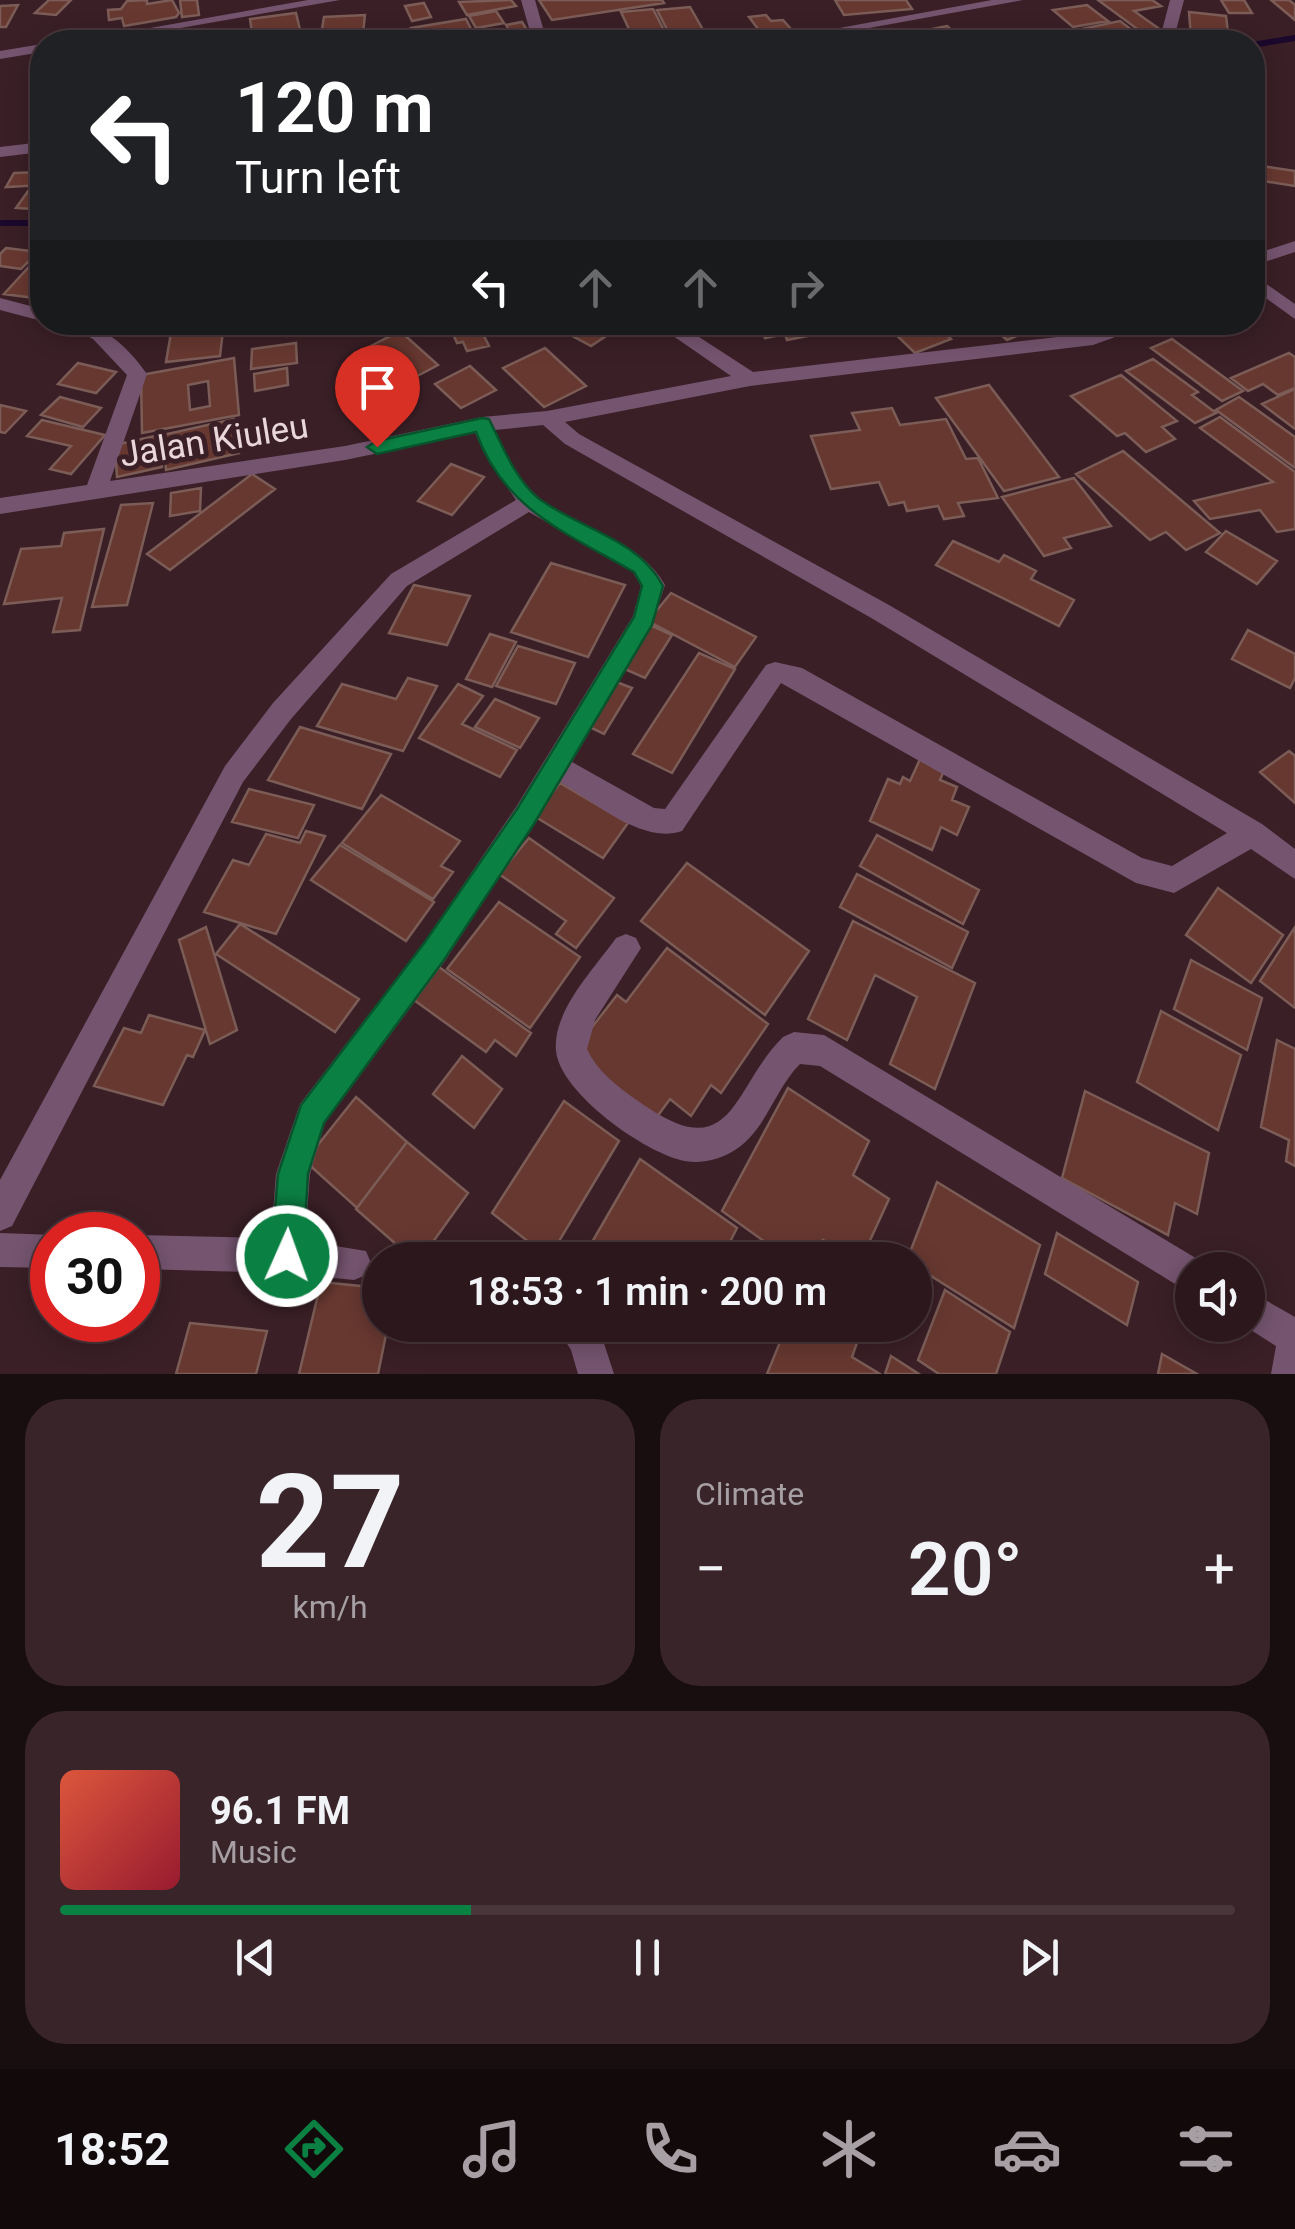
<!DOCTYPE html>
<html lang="en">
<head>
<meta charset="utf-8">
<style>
	:root { --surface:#2c171c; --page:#382429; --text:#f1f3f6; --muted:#a69fa3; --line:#48363b; --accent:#0b8043 }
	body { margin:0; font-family:Roboto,sans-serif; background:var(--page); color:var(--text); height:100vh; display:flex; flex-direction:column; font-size:38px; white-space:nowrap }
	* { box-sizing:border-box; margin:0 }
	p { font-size:32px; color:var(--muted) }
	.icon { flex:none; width:55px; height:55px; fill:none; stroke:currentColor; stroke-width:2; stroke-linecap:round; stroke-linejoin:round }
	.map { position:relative; height:1374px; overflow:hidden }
	.side { display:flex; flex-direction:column; gap:25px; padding:25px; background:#180d0f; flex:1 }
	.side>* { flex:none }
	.banner { position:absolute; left:30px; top:30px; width:1235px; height:305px; border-radius:40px; box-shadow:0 5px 25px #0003,0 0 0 2px var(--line); background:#202124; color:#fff; overflow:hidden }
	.tools { position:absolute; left:1175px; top:1252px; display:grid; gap:20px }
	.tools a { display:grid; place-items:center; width:90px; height:90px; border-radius:50%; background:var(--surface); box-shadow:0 5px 25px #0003,0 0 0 2px var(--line); font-size:50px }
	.speed { position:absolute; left:30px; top:1212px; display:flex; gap:20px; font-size:50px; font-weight:700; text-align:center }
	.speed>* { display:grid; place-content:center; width:130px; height:130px; border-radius:50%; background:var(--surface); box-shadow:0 5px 25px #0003,0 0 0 2px var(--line); line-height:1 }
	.speed .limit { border:15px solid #d22; background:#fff; color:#111 }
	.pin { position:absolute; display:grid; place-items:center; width:85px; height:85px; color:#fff; margin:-102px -42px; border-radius:50% 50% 50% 0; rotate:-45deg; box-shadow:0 0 10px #0007 }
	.pin .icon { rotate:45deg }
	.me { position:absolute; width:110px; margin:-55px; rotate:2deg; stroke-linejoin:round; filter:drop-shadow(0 0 8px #0008) }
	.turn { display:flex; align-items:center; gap:35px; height:210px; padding:0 40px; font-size:45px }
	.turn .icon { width:130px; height:130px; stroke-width:2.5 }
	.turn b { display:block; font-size:70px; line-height:85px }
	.lanes { display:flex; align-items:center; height:95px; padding:0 40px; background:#0003; justify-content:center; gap:50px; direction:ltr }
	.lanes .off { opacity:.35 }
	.big { font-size:75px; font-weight:600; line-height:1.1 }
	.side .card { flex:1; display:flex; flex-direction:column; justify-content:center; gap:15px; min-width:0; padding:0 35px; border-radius:40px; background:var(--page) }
	.side .dial { align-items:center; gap:0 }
	.dial b { font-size:130px; line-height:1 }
	.song { display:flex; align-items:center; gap:30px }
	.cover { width:120px; height:120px; border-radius:15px; background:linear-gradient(135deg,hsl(10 70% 55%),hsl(350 70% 35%)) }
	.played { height:10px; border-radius:5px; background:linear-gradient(90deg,var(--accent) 35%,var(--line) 35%) }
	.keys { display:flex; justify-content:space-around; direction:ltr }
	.heat { display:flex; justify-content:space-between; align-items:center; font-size:55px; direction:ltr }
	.side .tiles { flex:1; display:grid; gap:25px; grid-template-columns:1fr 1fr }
	.card:last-child { grid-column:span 2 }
	.trip { position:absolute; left:362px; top:1242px; width:570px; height:100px; border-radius:50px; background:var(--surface); box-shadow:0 5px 25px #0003,0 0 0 2px var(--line); font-weight:600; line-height:100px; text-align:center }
	.tabs { display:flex; height:160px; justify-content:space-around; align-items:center; background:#12090b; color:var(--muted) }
	.tabs .icon { width:70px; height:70px }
	.tabs .current { color:var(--accent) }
	.tabs b { font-size:45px; color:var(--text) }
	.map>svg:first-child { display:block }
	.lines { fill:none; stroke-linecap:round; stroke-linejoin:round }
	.stream { stroke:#1b082c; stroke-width:6 }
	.building { fill:#673830; stroke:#7b5c56; stroke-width:2.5; fill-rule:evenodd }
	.minor { fill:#75546f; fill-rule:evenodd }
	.route { fill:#0b8043; stroke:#07532c; stroke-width:2.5 }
	.labels { text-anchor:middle; stroke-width:10; stroke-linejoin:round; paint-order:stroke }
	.street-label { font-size:35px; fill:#e9d7db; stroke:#3a1f26 }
</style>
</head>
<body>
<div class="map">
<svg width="1295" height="1374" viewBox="0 0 1295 1374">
	<rect width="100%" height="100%" fill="#3a1f26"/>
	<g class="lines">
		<path class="stream" d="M1252,45l43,-7
			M0,223h42"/>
	</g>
	<path class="building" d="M49,0h22l-15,15 -21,-2z
		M147,0v4l25,-4 7,13 -3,4 -52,9 -2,-8 -13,2 -1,-10 13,-1 6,-8z
		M180,0h17l2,15 -17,2z
		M511,0l5,6 -49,9 -8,-13z
		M539,0h123l2,3 -112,17z
		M835,0h71l6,9 -68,6z
		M1098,0h54l9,6 -27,5 24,17 -18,3z
		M1221,0h23l8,13h-23z
		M1271,0h18l6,5v15z
		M424,3l7,14 -19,4 -7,-15z
		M18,5l-12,22h-6v-21z
		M1087,5l21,16 -35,6 -20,-17z
		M690,7l16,28 -34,4 -15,-29z
		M653,9l17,33h-35l-14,-30z
		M496,11l8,12 -28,5 -7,-12z
		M1189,12l37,4 2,16 -37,5z
		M296,13l7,29h-40l-2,-11 -9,2 -2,-14z
		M365,15l-2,18 -42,2 3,-18z
		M766,15l5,6 12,-1 8,9 -30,4 -12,-16z
		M466,19l6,12 -55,9 -6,-12z
		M1120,21l17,13 -48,8 -6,-5 -17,3 -8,-6z
		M522,22l10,16 -16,3 -10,-16z
		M947,26l17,16h-18l-14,-13z
		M623,31l6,11 -74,-3z
		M1009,31l14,11 -59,-3z
		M504,32l7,10h-72z
		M1255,165l40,6v15l-38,-6z
		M42,172v13l-36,2 8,-14z
		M31,187l11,1v13l-9,8 -17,-1z
		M6,248l32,4 -17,17 -21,-3v-12z
		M36,259l6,1v39l-38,-5z
		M224,322l-4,34 -54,6 6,-35z
		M278,322h34l2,4 -27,10z
		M460,322h47l3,8 -26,6 5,10 -22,5 -4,-9 -6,1 -8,-18z
		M511,322h59l-54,12z
		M582,322h7l20,12 -18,12 -24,-13z
		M757,322h65l2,5 -10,2 3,5 -30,6 -2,-6 -20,4z
		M883,322h51l17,17 -36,14z
		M986,322h34l9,9 -22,9z
		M400,331l38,34 -34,18 -37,-35z
		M1172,339l71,52 -21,10 -71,-53z
		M296,343l1,20 -46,6 1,-20z
		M545,348l41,38 -42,21 -41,-39z
		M1289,353l6,4v31l-17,7 -15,-11 -15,7 -17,-13z
		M234,358l5,57 -97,18 -1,-58zM208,381l2,25 -20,4 -2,-25z
		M1153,359l45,33 -6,3 24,18 -21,10 -69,-52z
		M78,363l38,9 -20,21 -38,-9z
		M470,366l26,24 -35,18 -26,-24z
		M287,368l1,17 -33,6 -1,-17z
		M387,369l7,6 -27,14 -7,-7z
		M394,375l15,14 -31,16 -14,-14z
		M1121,375l56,46 -15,6 13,12 -29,13 -21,-19 -8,3 -46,-40z
		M989,385l70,92 -55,14 -68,-93z
		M1295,389v40l-33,-25z
		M60,397l41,11 -18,19 -42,-12z
		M1239,397l56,40v31l-79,-58z
		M0,405l26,6 -21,22 -5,-1z
		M892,408l8,17 46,-6 20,40 12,-1 20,40 -40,5 6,13 -20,3 -6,-13 -31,5 -3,-9 -15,3 -10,-23 -48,7 -20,-53 49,-6 -8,-17z
		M1220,417l75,55v57l-18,3 -17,-22 -50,9 -16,-18 79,-19 -73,-54z
		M234,419l5,34 -73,17 -3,-35z
		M42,420l63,15 -34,39 -21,-5 21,-23 -44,-10z
		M159,435l3,32 -45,10 -2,-32z
		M1123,451l97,82 -34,17 -20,-18 -16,8 -74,-66z
		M451,464l33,13 -32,38 -34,-14z
		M252,474l23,15 -105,81 -23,-16z
		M1074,478l37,48 -47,12 7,10 -27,8 -42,-59z
		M201,488l-1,23 -30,5 1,-23z
		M153,503l-26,102 -35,2 29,-102z
		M104,529l-24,101 -27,2 9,-34 -58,6 17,-55 40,-3 3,-13z
		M1226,531l51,30 -20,23 -51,-32z
		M953,541l46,21 5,-7 32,16 -5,8 43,21 -15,26 -123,-61z
		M551,563l74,22 -37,72 -77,-25z
		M414,585l56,11 -23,49 -58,-12z
		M671,593l85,44 -21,30 -87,-46z
		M648,624l24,11 -27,43 -25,-11z
		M1248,630l47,24v24l-5,10 -58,-29z
		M490,634l26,8 -24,45 -26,-8z
		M518,646l57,17 -19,41 -60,-18z
		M699,653l36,16 -63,104 -39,-19z
		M408,678l29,8 -34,65 -86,-25 25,-42 54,15z
		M611,680l21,8 -28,46 -21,-10z
		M458,684l25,12 -21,28 55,26 -17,27 -81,-39z
		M495,699l44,19 -19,30 -45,-21z
		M300,727l91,27 -29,55 -94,-29z
		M1289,751l6,5v47l-35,-31z
		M921,757l24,11 -5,12 17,7 -5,13 17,7 -12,28 -16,-8 -9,23 -62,-29 18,-42 12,5 3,-7 7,4z
		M560,783l68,40 -25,35 -69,-42z
		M249,789l65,16 -16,33 -66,-16z
		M381,795l79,46 -19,25 12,6 -20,27 -91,-56z
		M306,831l19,5 -49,98 -72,-22 29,-52 16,5 17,-31 34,9z
		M877,835l102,55 -16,34 -103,-58z
		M529,838l85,60 -38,50 -20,-14 10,-13 -67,-47z
		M340,845l94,57 -28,39 -95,-61z
		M687,863l122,88 -44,64 -124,-94z
		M857,874l111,58 -16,36 -112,-61z
		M1218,888l65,47 -32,48 -65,-48z
		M499,902l81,55 -50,71 -83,-59z
		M853,921l122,62 -40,106 -45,-25 27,-67 -42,-22 -28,65 -39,-21z
		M240,924l119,75 -24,33 -119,-78z
		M206,927l31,103 -27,14 -31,-104z
		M1295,927v81l-35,-27z
		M667,948l101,76 -47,69 -10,-8 -20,31 -21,-17 -16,22 -82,-68 45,-58 9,7z
		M1191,960l71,38 -15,52 -73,-41z
		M432,962l99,71 -15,23 -21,-16 -9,12 -79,-57z
		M1161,1011l80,44 -23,75 -81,-48z
		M149,1015l56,15 -12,27 -6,-2 -24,50 -69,-19 30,-58 17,5z
		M1277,1040l18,9v117l-9,-5 3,-21 -28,-13z
		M462,1056l40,33 -28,39 -41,-34z
		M788,1088l81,53 -16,34 36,24 -28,61h-9l-29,-20 -9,20h-24l-68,-49z
		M1085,1091l124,62 -12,61 -22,-11 -7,32 -106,-57z
		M356,1097l51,45 -50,66 -52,-47z
		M564,1101l55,40 -70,117 -57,-45z
		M407,1142l61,51 -48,67h-6l-58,-51z
		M640,1159l97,69 -16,32h-132l-5,-4z
		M937,1182l103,63 -26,83 -99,-62v-6h-8z
		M1057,1233l81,49 -11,43 -82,-51z
		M321,1282l59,6v37h8l-10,49h-79z
		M945,1290l65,42 -14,42h-57l-21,-14z
		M190,1323l77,8 -11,43h-80z
		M787,1325h54l18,12 -7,20 28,17h-113z
		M1162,1354l35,20h-39z
		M891,1356l28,18h-34z"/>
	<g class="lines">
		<path class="minor" d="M308,0h32l-239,42h-30z
			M521,0h14l12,42h-14z
			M992,0h31l-231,42h-29z
			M1170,0h14l-11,42h-14z
			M42,44v8l-42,7v-8z
			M42,142v10l-42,5v-10z
			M1295,241v11l-43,14v-11z
			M1252,274l43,30v15l-43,-31z
			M0,298l42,11v12l-42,-11z
			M61,322c40,0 63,20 86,52l-37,107 235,-35 137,-29 65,-6 184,-35 -78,-54h23l77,50 339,-39 34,-11h31l-64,23 -343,41 -185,36 14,12 310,171 373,219 33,25v30l-44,-30 -77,44 -38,-10 -355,-200 -99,148c-39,14 -89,-30 -122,-49l-115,179 -120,162 -15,51 -5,67 61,10 5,12 -5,12 -12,5 -67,-7 -149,-4v-34l133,3 5,-64 24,-70 125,-163 91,-134 117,-191 8,-30 -8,-14 -104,-60 -122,74 -116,133 -48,63 -231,444 -12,5v-51l225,-414 48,-63 118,-129 125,-74 -32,-47 -9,-20 -130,27 -345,54v-16l87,-13 40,-110 -34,-36zM543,425l22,19 308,175 354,214 -55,33 -30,-8 -340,-190 -27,-6 -9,3 -101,144 -11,-1 -82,-46 80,-137 13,-40c-27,-49 -88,-53 -128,-89 -17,-15 -34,-45 -42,-66z
			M626,934l10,4 5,10 -46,72 -8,29c11,25 38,43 60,58 87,59 86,-21 136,-70l11,-5 30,3 380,228 3,7h-15v22l-12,-5 -360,-221 -20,-2c-27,27 -35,71 -70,89 -14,7 -29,11 -45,8 -39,-7 -125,-68 -129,-110 -4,-40 39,-83 60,-113z
			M0,1233l55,2 -3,33 -52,-1z
			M1248,1290l47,27v57h-24l5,-28 -33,-21h5z
			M555,1325h43l16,49h-36l-7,-24z"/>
	</g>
	<path class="route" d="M482,418l7,1c13,26 26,60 49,79 41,31 100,40 125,88l-11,39 -118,199 -90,136 -120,163 -16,51 -5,82 -5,11 -11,5 -11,-5 -5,-11 7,-82 23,-69 124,-163 92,-133 117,-192 8,-31 -8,-14c-67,-39 -130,-62 -158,-140l-99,22 -10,-7 10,-6z"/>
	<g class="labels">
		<g class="street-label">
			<text transform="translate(214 440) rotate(-9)" y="12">Jalan Kiuleu</text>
		</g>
	</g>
</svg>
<div class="tools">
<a><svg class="icon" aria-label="sound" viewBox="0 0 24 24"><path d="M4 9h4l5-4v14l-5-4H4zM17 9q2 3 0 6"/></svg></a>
</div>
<div class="speed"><div class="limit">30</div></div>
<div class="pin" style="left:377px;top:447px;background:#d93025"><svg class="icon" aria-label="arrive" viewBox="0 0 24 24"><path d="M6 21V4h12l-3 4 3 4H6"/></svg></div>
<svg class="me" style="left:287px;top:1256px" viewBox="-20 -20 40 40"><circle r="17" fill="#0b8043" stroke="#fff" stroke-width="3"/><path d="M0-11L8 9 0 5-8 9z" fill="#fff"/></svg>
<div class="trip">18:53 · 1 min · 200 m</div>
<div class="banner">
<div class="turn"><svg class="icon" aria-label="left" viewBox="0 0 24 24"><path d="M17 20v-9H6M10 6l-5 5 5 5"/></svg><div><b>120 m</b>Turn left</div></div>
<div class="lanes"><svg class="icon" aria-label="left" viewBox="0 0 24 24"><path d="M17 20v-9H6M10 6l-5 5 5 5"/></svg><svg class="icon off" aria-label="ahead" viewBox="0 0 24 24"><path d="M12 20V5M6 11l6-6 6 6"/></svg><svg class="icon off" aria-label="ahead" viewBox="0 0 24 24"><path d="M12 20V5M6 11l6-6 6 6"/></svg><svg class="icon off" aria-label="right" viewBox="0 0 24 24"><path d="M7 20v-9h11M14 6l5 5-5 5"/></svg></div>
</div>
</div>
<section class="side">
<div class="tiles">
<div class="card dial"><b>27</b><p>km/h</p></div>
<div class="card"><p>Climate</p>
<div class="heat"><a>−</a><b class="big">20°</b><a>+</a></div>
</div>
<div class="card">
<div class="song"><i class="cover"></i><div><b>96.1 FM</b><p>Music</p></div></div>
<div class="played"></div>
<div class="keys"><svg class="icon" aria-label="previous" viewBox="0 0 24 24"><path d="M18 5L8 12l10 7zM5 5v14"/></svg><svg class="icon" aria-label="pause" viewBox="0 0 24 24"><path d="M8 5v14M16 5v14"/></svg><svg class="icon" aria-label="next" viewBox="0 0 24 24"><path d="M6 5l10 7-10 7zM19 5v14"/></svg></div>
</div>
</div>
</section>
<nav class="tabs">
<b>18:52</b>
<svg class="icon current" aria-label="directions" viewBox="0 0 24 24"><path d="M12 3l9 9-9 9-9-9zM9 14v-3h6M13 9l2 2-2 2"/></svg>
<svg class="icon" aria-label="music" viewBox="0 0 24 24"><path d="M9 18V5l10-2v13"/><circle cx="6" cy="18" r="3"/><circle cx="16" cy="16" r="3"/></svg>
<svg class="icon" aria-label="phone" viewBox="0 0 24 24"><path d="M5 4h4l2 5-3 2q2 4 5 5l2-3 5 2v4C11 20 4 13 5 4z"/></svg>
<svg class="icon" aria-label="climate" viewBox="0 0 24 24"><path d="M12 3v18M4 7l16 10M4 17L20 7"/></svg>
<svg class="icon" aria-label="car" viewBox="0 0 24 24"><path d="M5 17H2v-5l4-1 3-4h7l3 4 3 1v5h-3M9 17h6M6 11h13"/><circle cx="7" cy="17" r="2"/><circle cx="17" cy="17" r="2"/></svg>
<svg class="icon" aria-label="filters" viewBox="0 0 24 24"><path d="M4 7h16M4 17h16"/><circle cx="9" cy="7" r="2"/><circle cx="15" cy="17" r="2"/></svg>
</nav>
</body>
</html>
